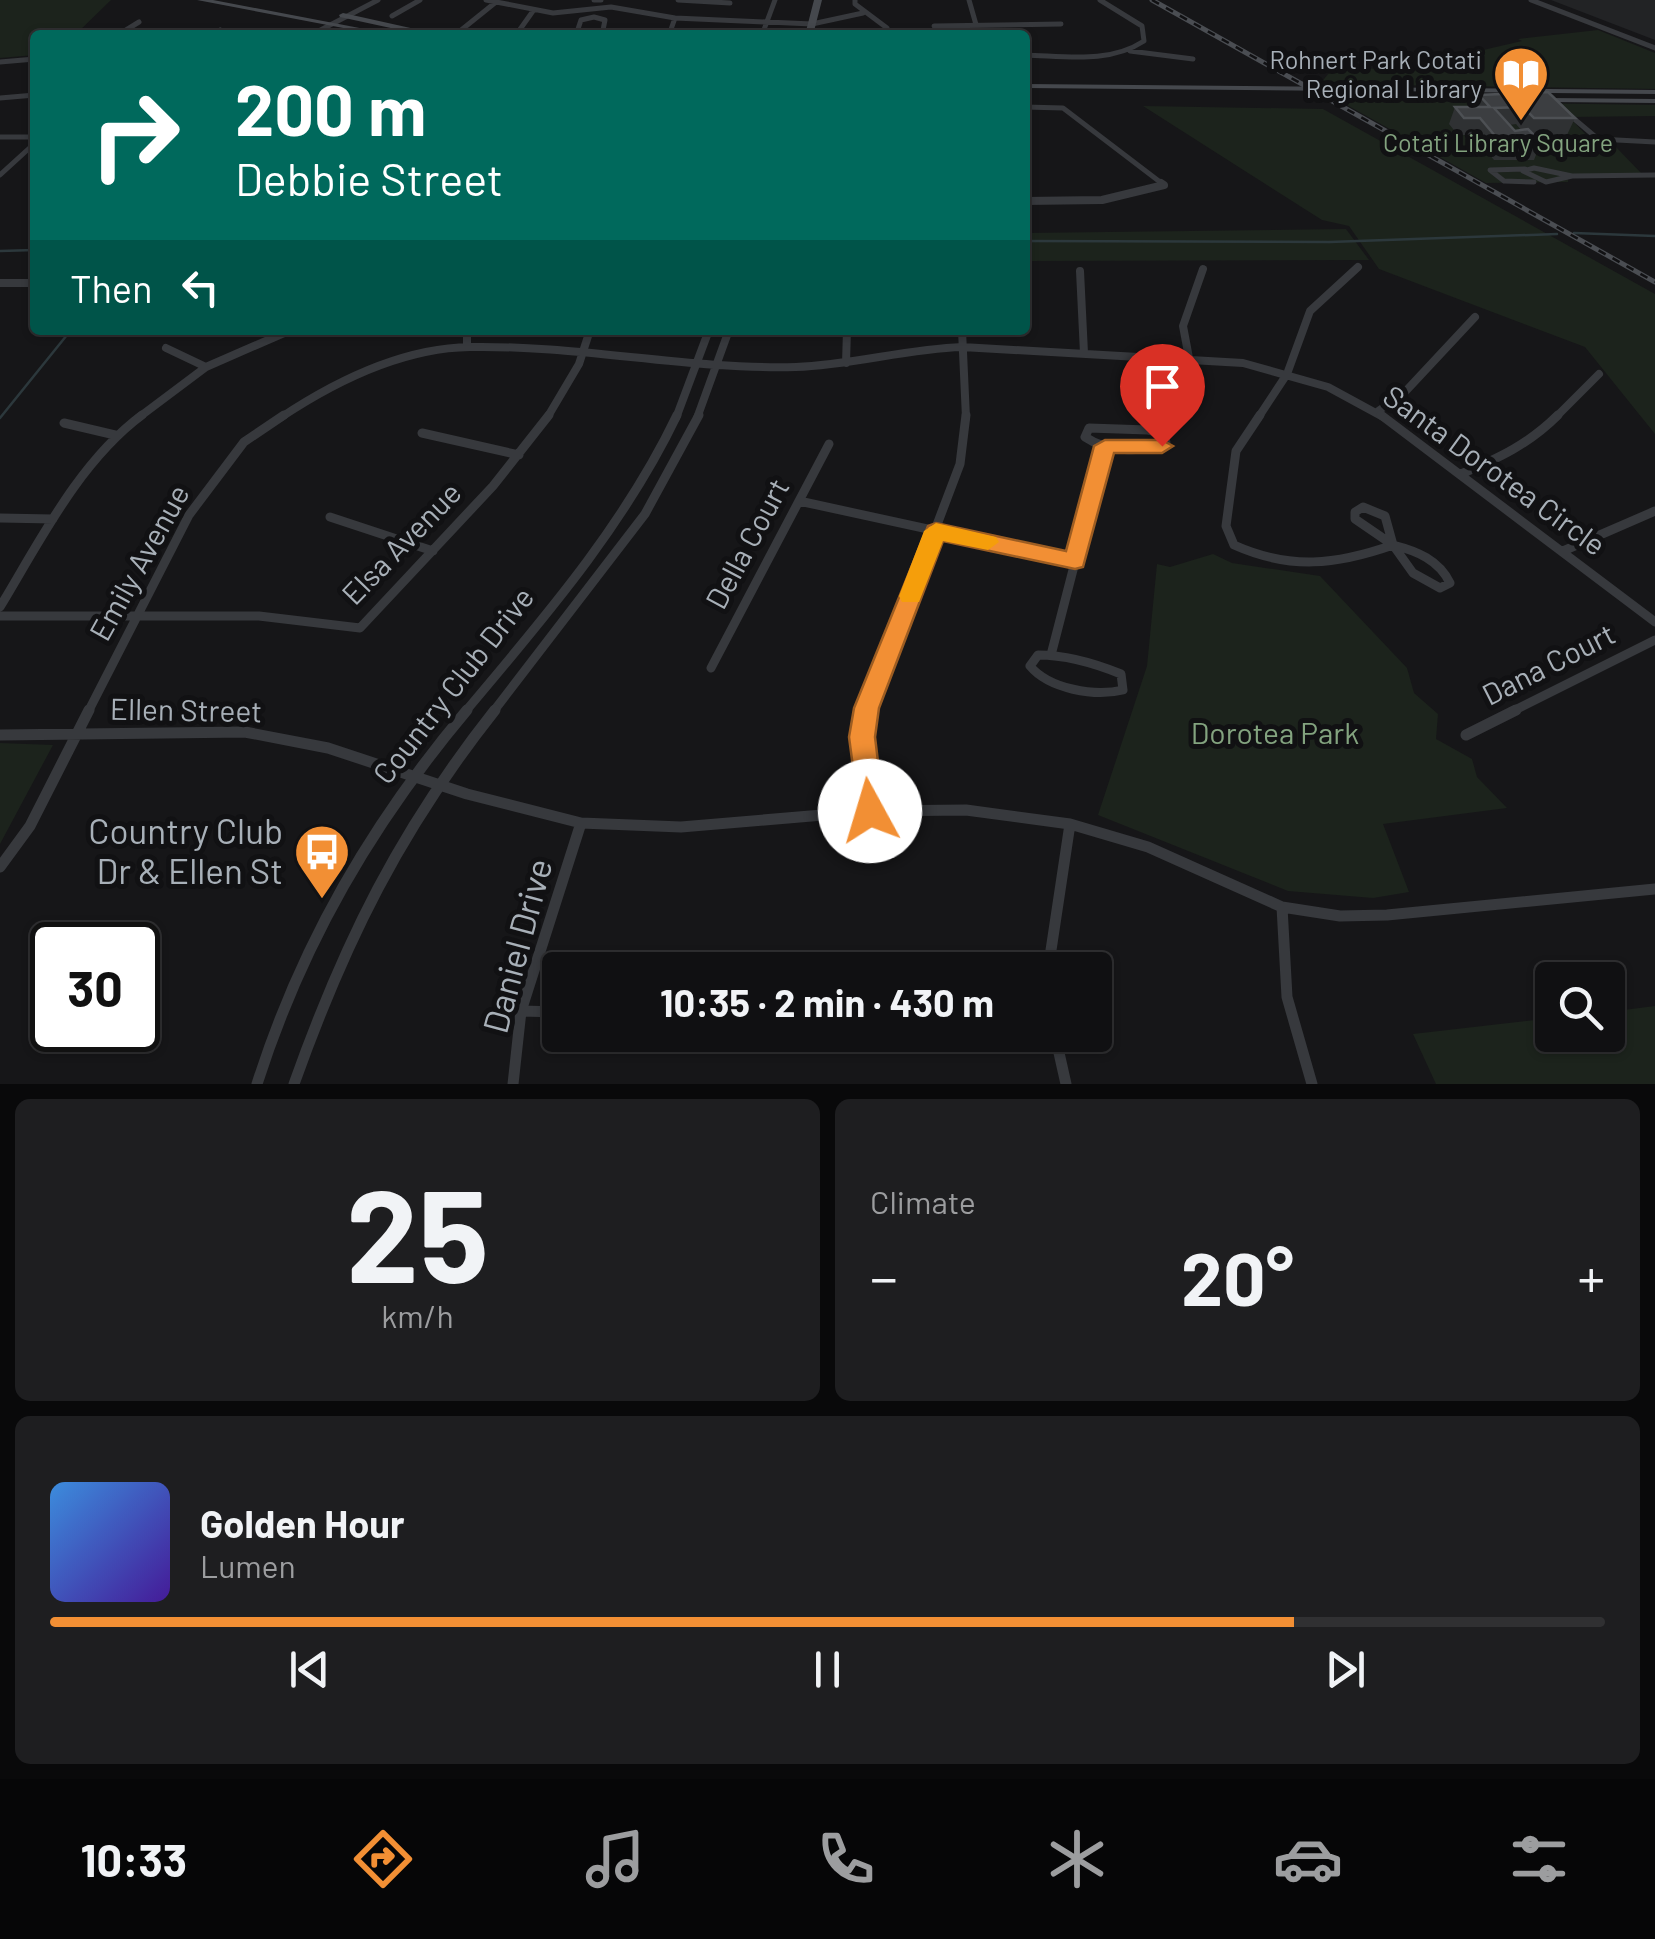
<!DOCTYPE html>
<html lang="en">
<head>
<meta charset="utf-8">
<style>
	:root { --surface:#101012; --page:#1e1e20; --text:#f1f3f6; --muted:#9c9d9f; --line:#303032; --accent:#f28f34 }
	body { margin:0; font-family:Barlow,sans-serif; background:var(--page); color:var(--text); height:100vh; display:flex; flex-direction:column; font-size:38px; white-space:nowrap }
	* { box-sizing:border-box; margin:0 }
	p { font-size:32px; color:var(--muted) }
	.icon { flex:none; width:55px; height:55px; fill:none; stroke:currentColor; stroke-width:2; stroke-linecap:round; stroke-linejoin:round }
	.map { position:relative; height:1084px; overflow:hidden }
	.side { display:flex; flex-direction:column; gap:15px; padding:15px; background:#09090a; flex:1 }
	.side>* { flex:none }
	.banner { position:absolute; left:30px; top:30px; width:1000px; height:305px; border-radius:10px; box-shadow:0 2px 8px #0004,0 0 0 2px var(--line); background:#00695c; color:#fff; overflow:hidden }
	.buttons { position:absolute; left:1535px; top:962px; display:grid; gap:20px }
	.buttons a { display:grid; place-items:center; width:90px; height:90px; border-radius:10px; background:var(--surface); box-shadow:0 2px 8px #0004,0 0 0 2px var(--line); font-size:50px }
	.speed { position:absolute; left:30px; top:922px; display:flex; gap:20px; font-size:50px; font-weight:700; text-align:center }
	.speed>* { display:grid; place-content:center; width:130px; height:130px; border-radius:50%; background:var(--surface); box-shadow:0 2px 8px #0004,0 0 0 2px var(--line); line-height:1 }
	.speed .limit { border:5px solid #111; border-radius:15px; background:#fff; color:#111 }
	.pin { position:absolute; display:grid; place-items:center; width:85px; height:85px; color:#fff; margin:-102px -42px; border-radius:50% 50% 50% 0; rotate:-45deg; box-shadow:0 0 10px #0007 }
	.pin .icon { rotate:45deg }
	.me { position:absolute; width:110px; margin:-55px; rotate:354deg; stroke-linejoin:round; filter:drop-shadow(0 0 8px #0008) }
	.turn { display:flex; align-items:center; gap:35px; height:210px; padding:0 40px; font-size:45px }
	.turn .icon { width:130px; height:130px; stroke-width:2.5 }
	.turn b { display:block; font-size:70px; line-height:85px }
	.then { display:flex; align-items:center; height:95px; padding:0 40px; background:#0003; gap:20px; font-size:38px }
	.big { font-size:75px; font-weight:700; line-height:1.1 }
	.side .tile { flex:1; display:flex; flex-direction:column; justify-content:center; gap:15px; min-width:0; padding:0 35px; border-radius:15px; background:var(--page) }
	.side .dial { align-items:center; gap:0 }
	.dial b { font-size:130px; line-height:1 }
	.song { display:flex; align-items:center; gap:30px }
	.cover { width:120px; height:120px; border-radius:15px; background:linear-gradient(135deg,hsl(210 70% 55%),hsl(260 70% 35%)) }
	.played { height:10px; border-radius:5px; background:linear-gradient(90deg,var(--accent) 80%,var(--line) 80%) }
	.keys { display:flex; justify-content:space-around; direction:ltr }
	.heat { display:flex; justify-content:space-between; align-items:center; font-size:55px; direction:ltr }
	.side .tiles { flex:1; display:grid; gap:15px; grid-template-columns:1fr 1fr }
	.tile:last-child { grid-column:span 2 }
	.trip { position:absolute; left:542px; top:952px; width:570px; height:100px; border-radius:10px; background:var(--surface); box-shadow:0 2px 8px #0004,0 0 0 2px var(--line); font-weight:700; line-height:100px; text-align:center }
	.tab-bar { display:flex; height:160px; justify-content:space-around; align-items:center; background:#060607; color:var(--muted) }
	.tab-bar .icon { width:70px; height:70px }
	.tab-bar .active { color:var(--accent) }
	.tab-bar b { font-size:45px; color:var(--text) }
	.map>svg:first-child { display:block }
	.built { fill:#222325 }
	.green { fill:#1c231c }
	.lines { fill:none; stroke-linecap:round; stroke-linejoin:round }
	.stream { stroke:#2c383c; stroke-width:2.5 }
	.street-far3 { stroke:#37393d; stroke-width:5 }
	.street-far2 { stroke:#37393d; stroke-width:8 }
	.street-far1 { stroke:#37393d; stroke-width:9 }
	.street { stroke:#37393d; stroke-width:11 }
	.secondary { fill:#45484d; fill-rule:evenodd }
	.rail-casing { stroke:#4a4d52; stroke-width:5 }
	.rail { stroke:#111113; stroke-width:2.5; stroke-dasharray:8; stroke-linecap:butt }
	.wall { fill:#2f3133; fill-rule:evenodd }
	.building { fill:#3c3e41; stroke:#4d5054; stroke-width:2.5 }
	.route { fill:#f28f34; stroke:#9d5d22; stroke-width:2.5 }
	.slow { fill:#f59e0b }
	.labels { text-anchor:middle; stroke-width:10; stroke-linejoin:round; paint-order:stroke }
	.far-poi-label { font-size:25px; fill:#a8b0b8; stroke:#111113; text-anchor:end }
	.far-park-label { font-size:25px; fill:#83a37f; stroke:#111113 }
	.street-label { font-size:30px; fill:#a8b0b8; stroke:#111113 }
	.park-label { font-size:30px; fill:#83a37f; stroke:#111113 }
	.near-poi-label { font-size:35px; fill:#a8b0b8; stroke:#111113; text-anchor:end }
	.near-street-label { font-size:35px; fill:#a8b0b8; stroke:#111113 }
</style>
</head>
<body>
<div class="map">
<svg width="1655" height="1084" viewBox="0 0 1655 1084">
	<rect width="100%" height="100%" fill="#161618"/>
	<path class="built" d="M1551,0h104v40z"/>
	<path class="green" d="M0,0h111l-36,35h-40v20l-35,3z
		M1598,30l57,23v36l-335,-5 13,-16 68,1 121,-28 -4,-2z
		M1338,100l317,5v11l-86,1 21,22 24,6 28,29 -74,1v7l-82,1z
		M1143,106l180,3 332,185v140l-70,-87 -206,-78 -30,-43 -27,-6z
		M1346,229l23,31 -344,1v-28z
		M1213,554l19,9 88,13 87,92 7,25 24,21 -2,25 36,20 5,18 30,31 -124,16 26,68 -36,6 -85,-7 -190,-76 49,-149 10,-102 13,3z
		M0,743l53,2 -53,99z
		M1655,1006v78h-219l-23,-50 139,-16v17h56v-23z"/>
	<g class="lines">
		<path class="stream" d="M1574,233l81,3
			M1025,241l305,1 227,-8
			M0,251l35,-1
			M0,418l71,-88"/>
		<path class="street-far3" d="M486,0l67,13 58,-6 64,11 137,6 51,-11
			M594,0h7
			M678,0l52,3
			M855,0v4l32,24 2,7
			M969,0l10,35
			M1531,0l124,48
			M392,16l28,-16
			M594,17l11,3 -3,15
			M934,26l127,-2
			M460,31l36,-29
			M118,35l21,-13
			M212,35l8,-5
			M311,35l67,-35
			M516,35l17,-24
			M576,35l5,-15 13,-3
			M669,35l6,-17
			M762,35l13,-35
			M1130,51l63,8
			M1025,55c40,1 84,9 119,-14l-2,-15 -42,-26
			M0,62l35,-3
			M0,98l35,-3
			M1025,107l38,1 101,77
			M1566,112l32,27 57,3
			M0,137h35
			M1534,168l38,8 -26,6 -23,-11z
			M1525,169l-35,1 14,11 30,1
			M0,175l35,-32
			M1572,176l83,-1"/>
		<path class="street-far2" d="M1025,201l77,-1 62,-15 -3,-2
			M1080,271l4,82
			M0,283h35
			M467,330v17
			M962,330l4,88
			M166,348l40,19
			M1189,358l-6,-32 20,-57
			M846,363l1,-33
			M1377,412l27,-19 71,-76
			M138,418l68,-51 85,-37
			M280,418c54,-36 123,-70 190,-71 108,-2 219,23 326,20 56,-2 110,-18 166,-20l281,16 85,24 57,31
			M547,418l32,-54 11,-34
			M676,418l33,-88
			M697,418l32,-88
			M1258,418l29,-44 23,-63 48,-44
			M1555,418l44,-44"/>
		<path class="street-far1" d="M1260,415l-24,36 -10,75 8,19c56,25 102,20 159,0
			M1381,415l274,207
			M64,423l51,12
			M1089,428l59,2 9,2 9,10c-24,12 -59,10 -81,-5z
			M422,433l97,22
			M1461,474c38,-16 68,-30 97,-59
			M799,501l276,60
			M1363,507l22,9 8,29 -38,-26v-7z
			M330,517l103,34
			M0,518l53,1
			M1393,545c24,6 46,15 57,38l-10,5 -27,-15z
			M1563,551l92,-40
			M0,607c40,-66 79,-145 142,-192
			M0,616h259l101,12 133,-142 56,-71
			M1038,655c29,0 56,8 83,19l2,16c-28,7 -74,-1 -93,-24z
			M1051,655l54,-209
			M711,668l118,-224
			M88,712l101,-197 55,-73 40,-27
			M465,712c78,-93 159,-186 212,-297
			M493,712l152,-198 54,-99
			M866,712l94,-248 6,-49
			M1511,712l144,-72"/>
		<path class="street" d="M867,710l-5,27 8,74
			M0,735l245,-3 83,16 139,46 114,29 100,4 189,-16 96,-1 104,14 78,23 134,60 58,9 47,-1 268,-26
			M1466,735l50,-25
			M0,867l30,-41 59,-116
			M1282,907l5,90 25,87
			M1048,970l22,-146
			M521,1011l39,1
			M1055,1035l11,49
			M257,1084c45,-141 115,-261 210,-374
			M294,1084c51,-143 106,-254 201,-374
			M513,1084l8,-73 60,-188"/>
		<path class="secondary" d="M197,0h16l183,35h-16z
			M814,0h8l-9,35h-8z
			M343,13l90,20 4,2h-14l-83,-18 -1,-2z
			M1025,84l630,6v4l-630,-6z
			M1549,98l106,1v4l-103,-1h-3z"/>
		<g class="rail-casing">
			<path id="rail" d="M1152,0l503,282"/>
		</g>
		<use href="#rail" class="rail"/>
	</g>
	<path class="wall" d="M1479,95l96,23 -8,17 -33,1 7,6 -7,18h-40l-21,-25h-15l-9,-11 6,-17h20zM1516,124l5,6 -6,1 -6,-6z"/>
	<path class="building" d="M1548,92l27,26h-41l-11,-11 -29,1 21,23 13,-2 13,13 -40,1 -21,-25h-16l-9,-11h35l-11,-12z"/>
	<path class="route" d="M1105,440h57l11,6 -11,7h-48l-31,114 -8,2 -132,-28 -64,167 -4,29 9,74 -4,9 -10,3 -10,-3 -11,-83 5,-29 74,-182 8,-3 130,28 28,-105z"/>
	<path class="slow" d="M936,523l60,14 3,5 -11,8 -45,-9 -24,61h-17l-3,-6 25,-65z"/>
	<defs>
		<g id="library-pin" transform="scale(2.875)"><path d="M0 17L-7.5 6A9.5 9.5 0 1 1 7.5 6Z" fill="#f28f34" stroke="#111113"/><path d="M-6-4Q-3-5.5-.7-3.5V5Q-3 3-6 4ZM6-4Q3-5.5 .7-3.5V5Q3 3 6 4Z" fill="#fff"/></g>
		<g id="bus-pin" transform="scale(2.875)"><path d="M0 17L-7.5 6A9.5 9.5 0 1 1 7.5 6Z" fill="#f28f34" stroke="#111113"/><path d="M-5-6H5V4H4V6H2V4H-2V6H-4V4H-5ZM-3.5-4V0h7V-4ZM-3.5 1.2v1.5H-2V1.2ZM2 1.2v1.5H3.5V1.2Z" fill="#fff"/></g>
	</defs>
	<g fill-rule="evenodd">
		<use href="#library-pin" x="1521" y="74"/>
		<use href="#bus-pin" x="322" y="852"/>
	</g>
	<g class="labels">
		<g class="far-poi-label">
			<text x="1482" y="69">Rohnert Park Cotati<tspan x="1482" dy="29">Regional Library</tspan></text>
		</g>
		<g class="far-park-label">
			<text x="1498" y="152">Cotati Library Square</text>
		</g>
		<g class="street-label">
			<text transform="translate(1494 471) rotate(36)" y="10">Santa Dorotea Circle</text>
			<text transform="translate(402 544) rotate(-46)" y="10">Elsa Avenue</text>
			<text transform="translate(748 544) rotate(-62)" y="10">Della Court</text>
			<text transform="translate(140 563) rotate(-61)" y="10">Emily Avenue</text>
			<text transform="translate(1549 665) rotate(-27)" y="10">Dana Court</text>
			<text transform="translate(454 686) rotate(-52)" y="10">Country Club Drive</text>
			<text transform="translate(186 711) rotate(1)" y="10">Ellen Street</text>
		</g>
		<g class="park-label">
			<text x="1275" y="744">Dorotea Park</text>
		</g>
		<g class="near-poi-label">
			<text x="283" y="844">Country Club<tspan x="283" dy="40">Dr &amp; Ellen St</tspan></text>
		</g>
		<g class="near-street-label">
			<text transform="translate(518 946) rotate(-75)" y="12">Daniel Drive</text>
		</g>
	</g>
</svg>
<div class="buttons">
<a><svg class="icon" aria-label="search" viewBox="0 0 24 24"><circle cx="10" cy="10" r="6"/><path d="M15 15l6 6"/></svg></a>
</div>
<div class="speed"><div class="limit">30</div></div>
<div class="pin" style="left:1162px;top:446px;background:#d93025"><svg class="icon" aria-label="arrive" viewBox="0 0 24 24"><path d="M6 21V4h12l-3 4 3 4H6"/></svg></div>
<svg class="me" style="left:870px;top:811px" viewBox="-20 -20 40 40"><circle r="19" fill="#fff"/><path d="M0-13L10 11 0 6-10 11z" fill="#f28f34"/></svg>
<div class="trip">10:35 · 2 min · 430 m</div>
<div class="banner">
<div class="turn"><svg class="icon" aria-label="right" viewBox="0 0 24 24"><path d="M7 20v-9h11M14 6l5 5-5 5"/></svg><div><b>200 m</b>Debbie Street</div></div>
<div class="then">Then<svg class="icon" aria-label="left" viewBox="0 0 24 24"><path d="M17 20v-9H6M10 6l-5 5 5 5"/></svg></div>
</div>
</div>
<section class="side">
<div class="tiles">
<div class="tile dial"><b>25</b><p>km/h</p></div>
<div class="tile"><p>Climate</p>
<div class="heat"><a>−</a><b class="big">20°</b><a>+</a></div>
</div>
<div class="tile">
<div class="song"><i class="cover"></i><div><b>Golden Hour</b><p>Lumen</p></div></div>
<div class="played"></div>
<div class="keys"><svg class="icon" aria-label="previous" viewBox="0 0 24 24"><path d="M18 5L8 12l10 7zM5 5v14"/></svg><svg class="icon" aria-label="pause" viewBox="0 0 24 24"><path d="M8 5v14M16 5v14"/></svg><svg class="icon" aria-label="next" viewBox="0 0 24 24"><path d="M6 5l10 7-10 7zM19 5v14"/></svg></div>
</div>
</div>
</section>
<nav class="tab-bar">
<b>10:33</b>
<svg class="icon active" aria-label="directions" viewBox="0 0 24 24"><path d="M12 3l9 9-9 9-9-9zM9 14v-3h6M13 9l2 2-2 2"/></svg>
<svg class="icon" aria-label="music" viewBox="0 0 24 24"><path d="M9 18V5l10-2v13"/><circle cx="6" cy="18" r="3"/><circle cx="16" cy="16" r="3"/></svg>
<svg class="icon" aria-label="phone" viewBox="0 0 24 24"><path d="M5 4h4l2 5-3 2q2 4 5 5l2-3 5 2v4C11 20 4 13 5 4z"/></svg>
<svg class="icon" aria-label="climate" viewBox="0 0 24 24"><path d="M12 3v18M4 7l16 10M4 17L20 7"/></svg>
<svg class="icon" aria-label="car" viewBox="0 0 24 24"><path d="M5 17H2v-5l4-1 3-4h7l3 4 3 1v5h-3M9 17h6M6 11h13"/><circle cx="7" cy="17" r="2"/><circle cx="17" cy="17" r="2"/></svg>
<svg class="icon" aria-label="filters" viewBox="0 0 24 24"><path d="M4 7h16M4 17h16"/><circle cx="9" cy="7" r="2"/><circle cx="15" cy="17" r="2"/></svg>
</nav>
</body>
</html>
